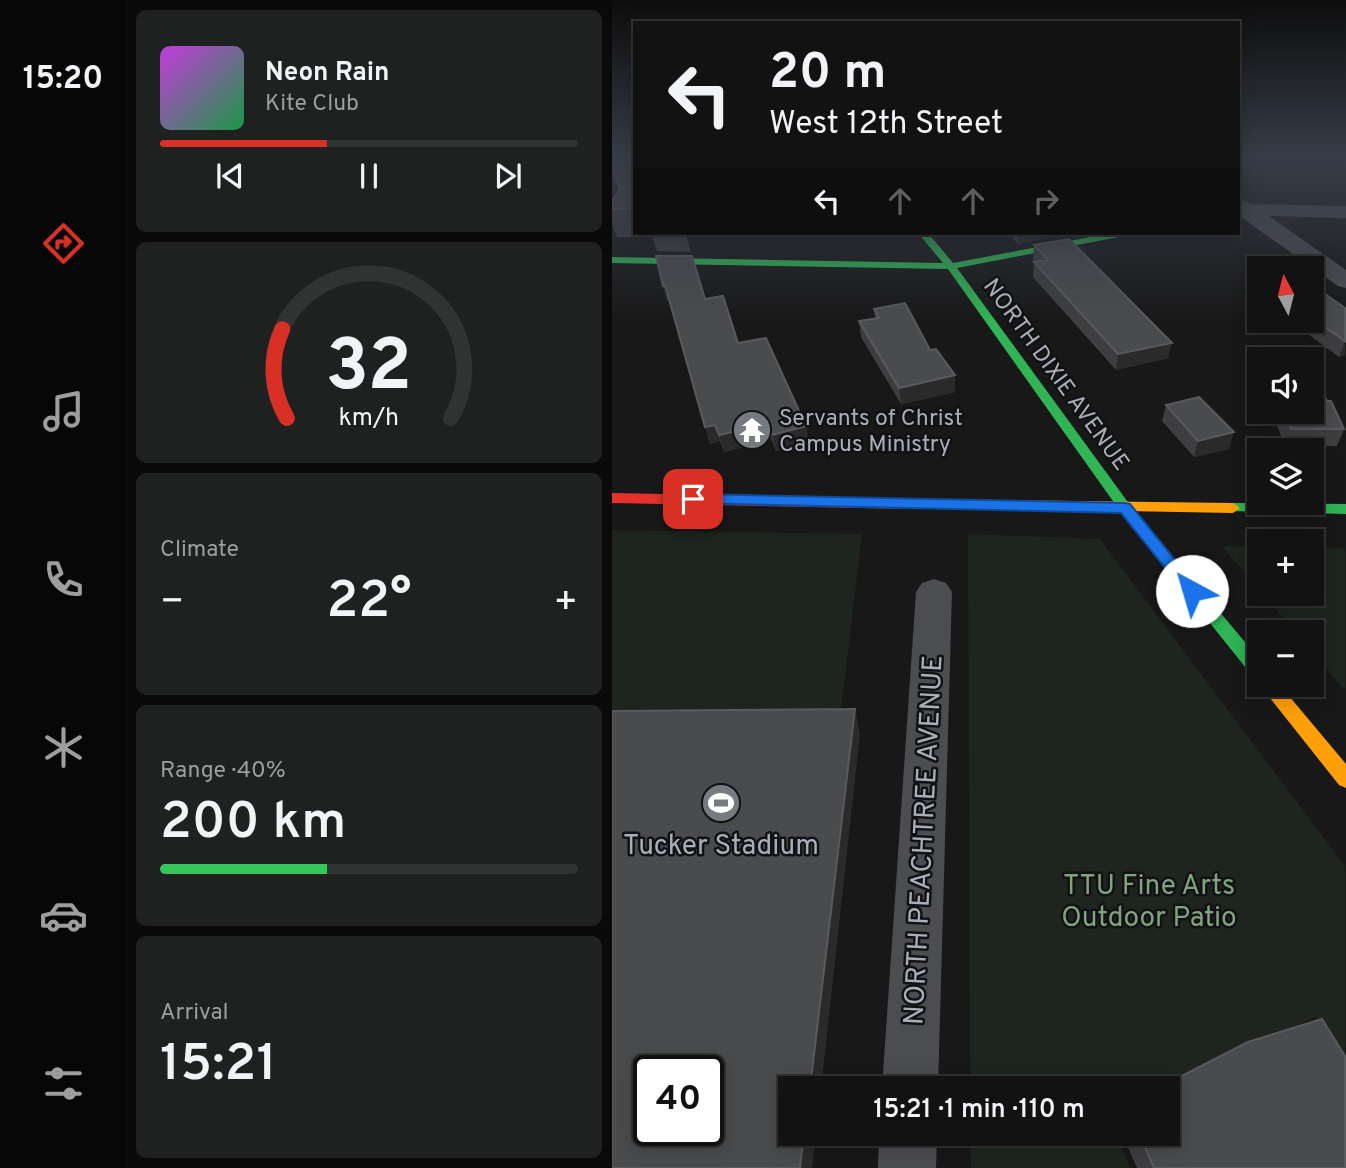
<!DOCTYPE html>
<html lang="en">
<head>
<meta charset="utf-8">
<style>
	:root { --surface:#121212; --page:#1f2020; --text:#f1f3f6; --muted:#9c9e9f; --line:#313232; --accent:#d93025 }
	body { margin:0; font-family:Overpass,sans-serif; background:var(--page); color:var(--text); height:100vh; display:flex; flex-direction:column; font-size:26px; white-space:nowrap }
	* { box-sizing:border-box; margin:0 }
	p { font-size:23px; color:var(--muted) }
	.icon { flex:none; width:38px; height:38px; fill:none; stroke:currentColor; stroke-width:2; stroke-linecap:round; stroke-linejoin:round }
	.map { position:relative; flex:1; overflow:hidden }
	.details { display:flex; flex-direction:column; gap:10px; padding:10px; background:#0a0a0a; width:486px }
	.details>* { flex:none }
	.guide { position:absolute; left:21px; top:21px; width:607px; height:214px; border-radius:0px; box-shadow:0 4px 18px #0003,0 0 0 2px var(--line); background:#121212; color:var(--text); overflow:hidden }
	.needle { width:46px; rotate:353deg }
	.tools { position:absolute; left:635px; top:256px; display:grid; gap:14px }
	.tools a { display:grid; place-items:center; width:77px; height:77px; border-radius:0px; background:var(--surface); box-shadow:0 4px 18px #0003,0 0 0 2px var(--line); font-size:35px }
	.speed { position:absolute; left:21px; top:1055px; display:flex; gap:14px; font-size:35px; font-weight:700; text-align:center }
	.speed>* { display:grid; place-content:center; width:91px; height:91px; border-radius:50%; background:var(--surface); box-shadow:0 4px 18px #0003,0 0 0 2px var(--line); line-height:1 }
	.speed .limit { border:4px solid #111; border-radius:10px; background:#fff; color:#111 }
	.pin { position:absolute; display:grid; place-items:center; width:60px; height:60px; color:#fff; margin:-30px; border-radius:14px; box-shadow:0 4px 10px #0006 }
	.me { position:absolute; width:77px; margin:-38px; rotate:321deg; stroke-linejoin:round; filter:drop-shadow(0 0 5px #0008) }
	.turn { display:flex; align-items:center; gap:24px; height:147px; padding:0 21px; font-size:32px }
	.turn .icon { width:91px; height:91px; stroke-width:2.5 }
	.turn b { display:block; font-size:49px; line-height:60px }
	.lanes { display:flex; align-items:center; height:66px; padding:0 21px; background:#0003; justify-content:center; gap:35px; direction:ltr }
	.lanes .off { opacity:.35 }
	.big { font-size:52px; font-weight:600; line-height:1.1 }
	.details .widget { flex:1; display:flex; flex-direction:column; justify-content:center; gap:10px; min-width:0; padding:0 24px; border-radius:10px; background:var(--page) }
	.details .dial { align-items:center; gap:0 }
	.dial svg { height:182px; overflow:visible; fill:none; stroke:var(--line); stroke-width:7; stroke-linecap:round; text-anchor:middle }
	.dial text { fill:var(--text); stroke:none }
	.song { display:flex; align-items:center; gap:21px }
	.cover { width:84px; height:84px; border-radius:10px; background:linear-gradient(135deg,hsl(290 70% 55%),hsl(140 70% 35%)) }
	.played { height:7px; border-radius:4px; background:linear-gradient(90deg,var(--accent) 40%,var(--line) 40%) }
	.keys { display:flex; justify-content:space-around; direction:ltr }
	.heat { display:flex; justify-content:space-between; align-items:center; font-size:38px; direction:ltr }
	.charge { height:10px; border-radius:5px; background:linear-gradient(90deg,#34c759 40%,var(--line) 0) }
	.trip { position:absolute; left:166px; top:1076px; width:402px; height:70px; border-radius:0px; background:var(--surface); box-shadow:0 4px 18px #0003,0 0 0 2px var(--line); font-weight:600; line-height:70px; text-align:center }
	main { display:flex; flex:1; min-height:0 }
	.tabs { display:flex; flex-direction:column; width:126px; justify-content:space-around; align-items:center; background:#070707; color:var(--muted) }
	.tabs .icon { width:49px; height:49px }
	.tabs .on { color:var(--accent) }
	.tabs b { font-size:32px; color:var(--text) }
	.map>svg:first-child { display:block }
	.green { fill:#1e251e; fill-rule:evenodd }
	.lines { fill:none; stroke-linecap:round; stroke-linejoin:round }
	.street { fill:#4c4d51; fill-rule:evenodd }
	.fast { fill:#30b455; fill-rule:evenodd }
	.slow { fill:#ff9f0a; fill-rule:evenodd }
	.jam { fill:#e5322d; fill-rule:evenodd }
	.wall { fill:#3e3e40 }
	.shaded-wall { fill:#2a2a2b }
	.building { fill:#4a4b4d; stroke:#585a5e; stroke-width:2; fill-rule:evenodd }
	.route { fill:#1a73e8; stroke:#114b97; stroke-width:2 }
	.labels { text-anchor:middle; stroke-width:5; stroke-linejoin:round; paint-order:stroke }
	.street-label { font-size:23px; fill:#a9afb9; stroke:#121214 }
	.poi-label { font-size:23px; fill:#a9afb9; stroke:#121214; text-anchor:start }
	.near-street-label { font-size:28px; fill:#a9afb9; stroke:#121214 }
	.near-poi-label { font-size:28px; fill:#a9afb9; stroke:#121214 }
	.near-park-label { font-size:28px; fill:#80a47f; stroke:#121214 }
</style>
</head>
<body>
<main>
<nav class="tabs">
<b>15:20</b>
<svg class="icon on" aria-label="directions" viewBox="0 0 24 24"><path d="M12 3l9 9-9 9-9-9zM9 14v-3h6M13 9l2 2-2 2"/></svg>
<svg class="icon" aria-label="music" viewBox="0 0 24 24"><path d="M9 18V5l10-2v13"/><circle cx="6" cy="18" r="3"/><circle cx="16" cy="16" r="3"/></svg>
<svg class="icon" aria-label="phone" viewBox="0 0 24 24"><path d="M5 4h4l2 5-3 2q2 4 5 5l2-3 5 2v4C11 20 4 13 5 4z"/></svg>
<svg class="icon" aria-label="climate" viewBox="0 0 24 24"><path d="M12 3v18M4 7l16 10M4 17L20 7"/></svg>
<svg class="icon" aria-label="car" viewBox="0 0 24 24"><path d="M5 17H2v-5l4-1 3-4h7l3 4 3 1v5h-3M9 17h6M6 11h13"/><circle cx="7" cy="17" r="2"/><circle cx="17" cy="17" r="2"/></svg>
<svg class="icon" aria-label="filters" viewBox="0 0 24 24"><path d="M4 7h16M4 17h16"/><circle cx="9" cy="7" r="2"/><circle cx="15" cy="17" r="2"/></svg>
</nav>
<section class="details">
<div class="widget">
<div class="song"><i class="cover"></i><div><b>Neon Rain</b><p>Kite Club</p></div></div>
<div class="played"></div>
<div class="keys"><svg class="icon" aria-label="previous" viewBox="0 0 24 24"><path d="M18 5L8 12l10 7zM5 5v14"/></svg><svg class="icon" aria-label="pause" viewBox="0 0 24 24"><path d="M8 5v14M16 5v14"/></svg><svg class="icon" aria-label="next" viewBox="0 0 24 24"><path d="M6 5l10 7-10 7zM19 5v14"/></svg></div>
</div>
<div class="widget dial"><svg viewBox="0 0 100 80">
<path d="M14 69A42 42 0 1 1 86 69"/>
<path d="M14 69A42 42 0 0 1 12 30" stroke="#d93025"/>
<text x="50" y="56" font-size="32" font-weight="700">32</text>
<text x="50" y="72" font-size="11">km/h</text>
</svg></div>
<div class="widget"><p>Climate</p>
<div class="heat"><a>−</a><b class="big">22°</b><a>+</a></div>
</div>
<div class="widget"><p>Range · 40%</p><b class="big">200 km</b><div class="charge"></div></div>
<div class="widget"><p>Arrival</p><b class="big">15:21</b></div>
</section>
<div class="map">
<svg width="734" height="1168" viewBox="0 0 734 1168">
	<rect width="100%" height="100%" fill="#181818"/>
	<path class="green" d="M0,530l250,4 -66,554h-6l1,46 -179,34zM37,1071h59v59h-59z
		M356,534l132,5 245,327v200l-30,-49 -146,73 -199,-2z
		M610,546l37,1v43z
		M700,547l33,1v143l-33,-40v-19h-17l-33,-39h50z
		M359,1134h145l14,34h-159z"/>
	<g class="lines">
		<path class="street" d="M626,198l13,6 95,2v12l-77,-2 77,54v18l-8,-2 -100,-71z
			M322,579l12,4 6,9 -14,496h-56l34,-496 6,-9z
			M267,1134h58l-1,34h-58z"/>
		<path class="fast" d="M306,233h10l25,30 158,-30h17l-4,3 -167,32 173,237 130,155v20l-6,-2 -134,-167 -172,-242 -336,-6v-6l331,6z
			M621,503l113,1v10l-118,-3 -2,-3z"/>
		<path class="slow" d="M296,499l325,4 7,5 -7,5 -330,-6 -2,-3z
			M647,684h20l67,80v24l-7,-3z"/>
		<path class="jam" d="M0,493l296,6 7,5 -7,5 -296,-6z"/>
	</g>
	<path class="wall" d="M0,159h23v74h77l-1,2 -25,1 5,16 -34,-1 -5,-14h-35l-5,-13v-23l7,-10 -7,-17z
		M396,233h44v4l-34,7z
		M422,245l134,113 -52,12 -83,-93 1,-15h1l-2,-2z
		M700,285l33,23v47l-6,2 -50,-37h23z
		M51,286l42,13 33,44 68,83 3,17 -33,8 -4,-11 -48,12 -4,-11 -10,3 -41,-143h-2z
		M262,309l56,41 25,25v17l-54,12 -40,-67 -2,-16 16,-3z
		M554,405l63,44 -35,8 -32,-36z
		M659,411h41l32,18 -7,17h-52z
		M510,1134h46l177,34h-208z"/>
	<path class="shaded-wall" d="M406,233h34v4l-34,7z
		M53,285l5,16h-3l-4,-15z
		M733,341v14l-6,2z
		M560,343l-4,15 -52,12 2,-16z
		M343,375v17l-54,12 -2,-16z
		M156,424l4,16 -48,12 -5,-17z
		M103,425l5,16 -10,3 -5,-17z
		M194,426l3,17 -33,8 -4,-16z
		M622,432l-5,17 -35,8 4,-16z
		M243,709l5,26 -39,353h-11z
		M192,1134h12l-4,34h-12z"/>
	<path class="building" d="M0,159h23v49l-23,1v-8l9,-13 -9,-20z
		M457,239l103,104 -54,11 -84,-92 14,-2 -14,-15z
		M44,256h36l13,43 18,-3 15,47 28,-5 40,88 -34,9 -4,-11 -49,11 -4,-10 -10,2 -40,-142 -2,1z
		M667,263l8,5h-12z
		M700,285l33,23v33l-33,-23z
		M293,303l25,47 6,-1 19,26 -56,13 -40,-67 20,-3 -5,-9z
		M700,395h12l3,6h4l13,28h-53l-8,-18h29z
		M587,397l35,35 -36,9 -32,-36z
		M243,709l-45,379h-20v46h14l-4,34h-188v-457zM37,1071h59v59h-59z
		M710,1019l23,37v112h-191l-15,-34h29v-46h-8l2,-2 86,-44z"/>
	<linearGradient id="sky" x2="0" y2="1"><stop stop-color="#0d0d0d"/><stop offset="0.49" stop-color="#373d48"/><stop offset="1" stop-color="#373d48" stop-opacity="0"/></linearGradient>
	<rect width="734" height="322" fill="url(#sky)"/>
	<path class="route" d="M81,494l432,9 5,1 70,87 -8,6 -5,-2 -66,-82 -433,-10 -2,-4z"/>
	<defs>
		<g id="temple-disc" transform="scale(2.0125)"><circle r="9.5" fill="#767a81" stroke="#121214"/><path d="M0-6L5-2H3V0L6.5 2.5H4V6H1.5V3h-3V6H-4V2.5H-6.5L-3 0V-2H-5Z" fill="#fff"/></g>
		<g id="stadium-disc" transform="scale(2.0125)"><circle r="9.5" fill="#767a81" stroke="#121214"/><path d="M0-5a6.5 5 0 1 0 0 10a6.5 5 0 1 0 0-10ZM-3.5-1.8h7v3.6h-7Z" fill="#fff"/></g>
	</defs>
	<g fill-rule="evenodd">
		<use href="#temple-disc" x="140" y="430"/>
		<use href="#stadium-disc" x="109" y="803"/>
	</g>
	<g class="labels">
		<g class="street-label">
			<text transform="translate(445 374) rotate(54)" y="8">NORTH DIXIE AVENUE</text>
		</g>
		<g class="poi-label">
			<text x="167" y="425">Servants of Christ<tspan x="167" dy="26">Campus Ministry</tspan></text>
		</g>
		<g class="near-street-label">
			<text transform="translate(310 840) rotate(-87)" y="10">NORTH PEACHTREE AVENUE</text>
		</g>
		<g class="near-poi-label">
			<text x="109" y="854">Tucker Stadium</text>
		</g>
		<g class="near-park-label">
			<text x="537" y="894">TTU Fine Arts<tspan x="537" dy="32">Outdoor Patio</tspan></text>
		</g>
	</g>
</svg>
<div class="tools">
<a><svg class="needle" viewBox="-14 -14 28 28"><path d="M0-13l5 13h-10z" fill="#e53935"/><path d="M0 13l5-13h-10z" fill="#9c9e9f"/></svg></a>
<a><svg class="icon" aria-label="sound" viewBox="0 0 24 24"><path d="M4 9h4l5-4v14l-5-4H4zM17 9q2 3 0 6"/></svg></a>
<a><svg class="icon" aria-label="layers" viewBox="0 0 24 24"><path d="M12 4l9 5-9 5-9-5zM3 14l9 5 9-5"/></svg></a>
<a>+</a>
<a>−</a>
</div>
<div class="speed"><div class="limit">40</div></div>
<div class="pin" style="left:81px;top:499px;background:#d93025"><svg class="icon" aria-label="arrive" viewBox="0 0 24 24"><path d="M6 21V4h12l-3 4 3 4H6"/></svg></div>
<svg class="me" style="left:580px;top:591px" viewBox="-20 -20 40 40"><circle r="19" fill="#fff"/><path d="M0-13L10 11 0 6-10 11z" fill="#1a73e8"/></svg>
<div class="trip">15:21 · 1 min · 110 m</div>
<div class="guide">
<div class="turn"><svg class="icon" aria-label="left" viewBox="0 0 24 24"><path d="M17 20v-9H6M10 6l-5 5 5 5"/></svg><div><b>20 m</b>West 12th Street</div></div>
<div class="lanes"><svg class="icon" aria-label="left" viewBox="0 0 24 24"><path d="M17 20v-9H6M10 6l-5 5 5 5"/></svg><svg class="icon off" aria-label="ahead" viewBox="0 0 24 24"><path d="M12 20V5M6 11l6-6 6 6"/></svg><svg class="icon off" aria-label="ahead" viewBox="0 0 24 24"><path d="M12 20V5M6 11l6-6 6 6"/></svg><svg class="icon off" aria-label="right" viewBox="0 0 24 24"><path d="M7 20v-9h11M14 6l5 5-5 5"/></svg></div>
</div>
</div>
</main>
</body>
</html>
